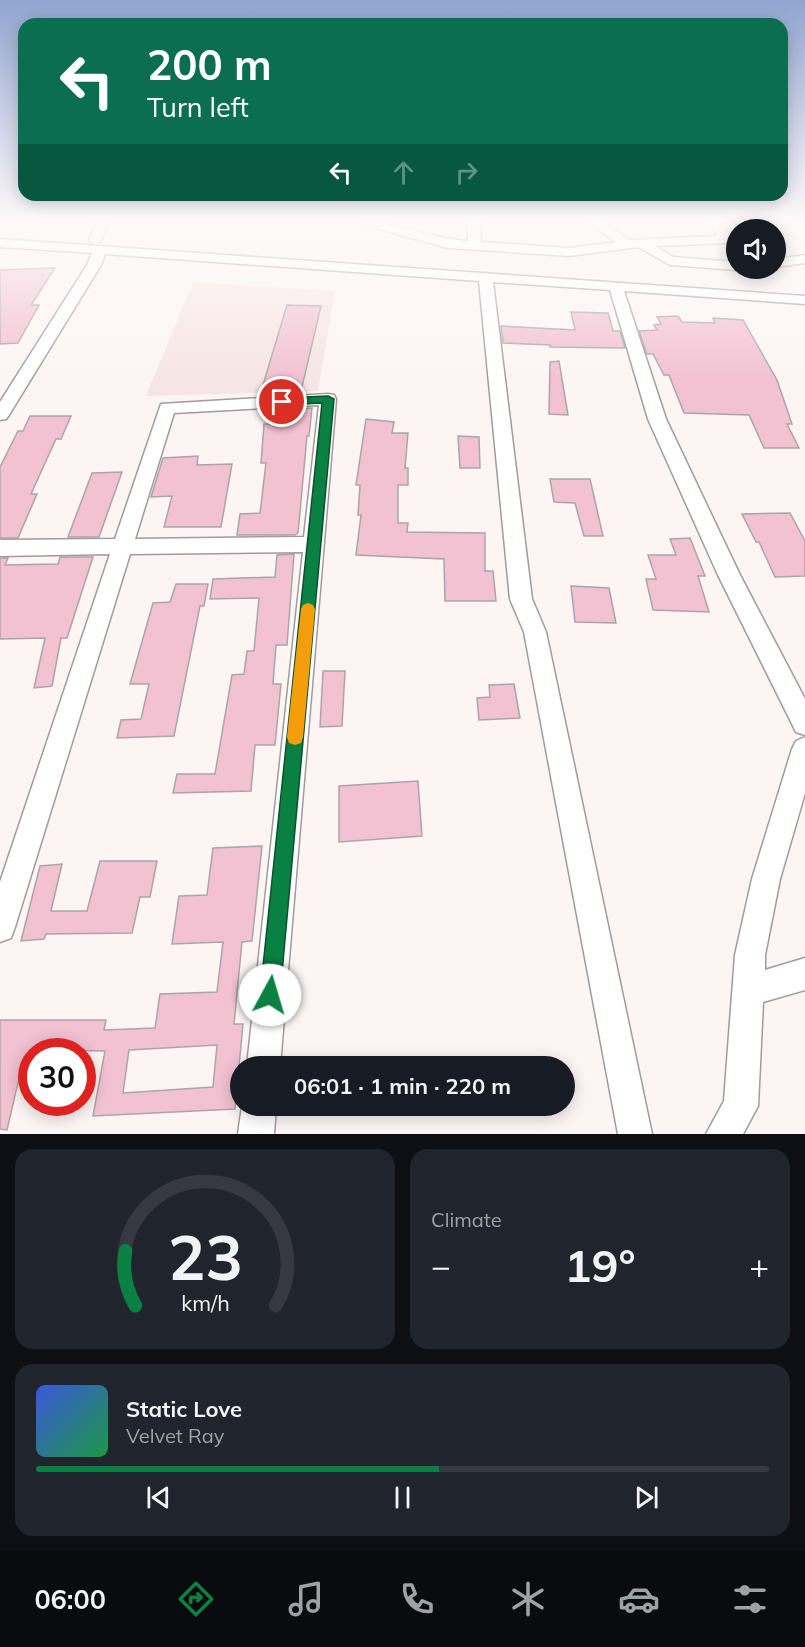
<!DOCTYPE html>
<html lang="en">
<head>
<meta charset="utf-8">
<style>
	:root { --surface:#171b24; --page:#20242c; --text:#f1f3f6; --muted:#9ea1a6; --line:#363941; --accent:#0b8043 }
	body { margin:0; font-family:Mulish,sans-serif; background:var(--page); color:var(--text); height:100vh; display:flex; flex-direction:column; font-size:22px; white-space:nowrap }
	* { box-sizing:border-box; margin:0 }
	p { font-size:20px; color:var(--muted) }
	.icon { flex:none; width:33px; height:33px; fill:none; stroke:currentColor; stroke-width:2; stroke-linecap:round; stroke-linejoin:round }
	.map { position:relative; height:1134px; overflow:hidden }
	.drawer { display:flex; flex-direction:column; gap:15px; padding:15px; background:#0d0f14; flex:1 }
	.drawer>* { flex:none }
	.guide { position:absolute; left:18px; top:18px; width:770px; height:183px; border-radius:18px; box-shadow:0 3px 15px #0003; background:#0b6e4f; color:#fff; overflow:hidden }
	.buttons { position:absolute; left:726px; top:219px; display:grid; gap:12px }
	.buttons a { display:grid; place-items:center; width:60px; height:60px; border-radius:50%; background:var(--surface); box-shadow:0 3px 15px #0003; font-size:30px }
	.speed { position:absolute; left:18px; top:1038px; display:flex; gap:12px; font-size:30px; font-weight:700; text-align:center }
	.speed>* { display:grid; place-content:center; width:78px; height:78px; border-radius:50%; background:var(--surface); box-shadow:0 3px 15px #0003; line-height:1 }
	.speed .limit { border:9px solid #d22; background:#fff; color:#111 }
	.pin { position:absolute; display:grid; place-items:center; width:51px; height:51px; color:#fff; margin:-26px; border:3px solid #fff; border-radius:50%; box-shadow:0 2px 6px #0007 }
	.me { position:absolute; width:66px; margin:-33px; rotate:6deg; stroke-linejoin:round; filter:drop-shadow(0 0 4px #0008) }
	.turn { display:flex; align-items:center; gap:21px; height:126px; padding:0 30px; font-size:27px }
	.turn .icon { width:78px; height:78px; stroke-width:2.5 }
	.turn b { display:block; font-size:42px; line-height:51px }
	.lanes { display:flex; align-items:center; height:57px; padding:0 30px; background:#0003; justify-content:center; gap:30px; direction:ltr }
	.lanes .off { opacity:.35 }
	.big { font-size:45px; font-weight:700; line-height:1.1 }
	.drawer .tile { flex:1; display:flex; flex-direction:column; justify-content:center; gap:9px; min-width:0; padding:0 21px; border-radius:18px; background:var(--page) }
	.drawer .dial { align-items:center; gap:0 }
	.dial svg { height:156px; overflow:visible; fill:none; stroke:var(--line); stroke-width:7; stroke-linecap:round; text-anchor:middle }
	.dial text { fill:var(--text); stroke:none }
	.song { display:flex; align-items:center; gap:18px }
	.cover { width:72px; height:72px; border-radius:9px; background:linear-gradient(135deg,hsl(230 70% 55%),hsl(140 70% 35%)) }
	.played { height:6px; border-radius:3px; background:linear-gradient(90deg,var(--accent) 55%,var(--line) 55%) }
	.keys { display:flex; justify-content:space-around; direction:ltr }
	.heat { display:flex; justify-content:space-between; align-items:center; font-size:33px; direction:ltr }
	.drawer .tiles { flex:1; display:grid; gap:15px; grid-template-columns:1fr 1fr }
	.tile:last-child { grid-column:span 2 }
	.trip { position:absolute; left:230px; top:1056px; width:345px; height:60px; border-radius:30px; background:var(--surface); box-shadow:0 3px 15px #0003; font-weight:700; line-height:60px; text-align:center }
	.dock { display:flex; height:96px; justify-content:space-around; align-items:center; background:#090b0e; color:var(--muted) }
	.dock .icon { width:42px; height:42px }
	.dock .on { color:var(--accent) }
	.dock b { font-size:27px; color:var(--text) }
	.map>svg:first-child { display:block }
	.built { fill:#f6e5e4 }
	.building { fill:#f2c1d2; stroke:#aba5a7; stroke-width:1.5; fill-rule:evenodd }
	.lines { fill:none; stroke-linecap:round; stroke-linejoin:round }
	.minor-casing { stroke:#a29b9b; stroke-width:3 }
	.minor { fill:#fff; fill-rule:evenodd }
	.route { fill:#0b8043; stroke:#07532c; stroke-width:1.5 }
	.slow { fill:#f59e0b }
</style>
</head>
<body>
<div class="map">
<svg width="805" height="1134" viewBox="0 0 805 1134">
	<rect width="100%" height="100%" fill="#fcf5f4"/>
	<path class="built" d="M193,282l142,9 -17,100 -172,5z"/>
	<path class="building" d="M55,268l-24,37h8l-21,38 -18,1v-74z
		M287,305l34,1 -19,81 -39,-2z
		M571,312l37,1 5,18h7l5,17 -75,-1v-2l-47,-2 -2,-17 74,4z
		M678,316l4,6 33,1 -2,-5 30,2 34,60 15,44h-5l12,24h-35l-15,-33 -65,-2 -15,-38h-5l-11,-21h-6l-8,-23 18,-1 -3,-5 7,-1 -4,-7z
		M559,361l9,54 -19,-1 1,-52z
		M312,408l-3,28h-2l-9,97 -3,2h-58l3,-21 20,-1 6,-50h-5l3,-39h28l2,-15z
		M30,416h41l-10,23h-5l-25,55h6l-19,44h-18v-71l18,-36h5z
		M366,419l28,3 -2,11h16l-3,35h3v17h-10v38h10l-1,9 78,1v38h8l3,30h-51l-1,-42 -88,-4 5,-40h-3l2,-30h-4z
		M458,436l21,1 1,31h-20z
		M198,456l-1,9 35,-1 -11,63h-57l8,-31 -21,1 12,-39z
		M122,472l-23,65h-31l24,-64z
		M550,479h40l13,57h-19l-9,-33 -21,-1z
		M790,513l15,28v35l-30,1 -16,-35h-3l-14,-28z
		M690,538l15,38h-7l11,36 -56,-2 -7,-31h10l-8,-24h28l-6,-16z
		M294,554l-7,91h-11l-3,39h8l-6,61h-20l-4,46 -78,2 4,-19h38l17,-99 12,-1 3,-23h7l5,-53 -49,1 3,-20 62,-2 2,-22z
		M60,557h33l-26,81h-6l-9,48 -18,2 11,-50 -45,1v-81h8l-3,7 53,-1z
		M176,584h32l-4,22h-4l-26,130 -57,2 4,-18 20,-1 8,-35h-19l23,-81 17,-1z
		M571,586l38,2 7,35 -41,-1z
		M323,671h22l-3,55 -22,1z
		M514,684l6,34 -41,2 -2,-22 13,-1 -1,-12z
		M418,781l4,55 -83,6v-56z
		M262,846l-10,95 -10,1 -8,82h9l-8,85 -142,7 12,-65 -61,-1 -12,2v9h-9l-16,69 -7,-1v-109h106l-2,10 51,-2 5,-34 57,-2 6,-50 -51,2 7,-48 28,-1 6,-47zM217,1045l-4,42 -90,6 6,-43z
		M100,861h57l-7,36h-10l-8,36 -86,1 -2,5 -23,2 19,-75 22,-2 -11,47h36z"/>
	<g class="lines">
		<g class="minor-casing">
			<path id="minor" d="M97,222h12l-8,19 -6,4 -6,-4z
				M362,222c37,0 70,17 106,19v-19h12l1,20 88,6 47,-6 -28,-20h15l27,18 87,-4 -6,-14h12l8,18 -1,3 -75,3 18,11 63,5v6h5l-5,2 -66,-5 -32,-18 -69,9 -121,-8 -84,-23z
				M0,239l805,57v8l-181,-13 42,128 74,156 65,124v36l-9,-3 -78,-157 -70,-156 -38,-129 -117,-8 39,317 14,33 106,502h-34l-94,-502 -14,-33 -31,-318 -374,-27 -4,11 -92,150 -3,4 -6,1v-18l87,-137 5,-12 -92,-6z
				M805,255v8l-29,4v-8z
				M328,394l6,1 2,4 -56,667h-33l56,-514 -173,2 -115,373 -4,11 -11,4v-60l110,-328 -110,2v-16l115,-1 46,-135zM319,405l-15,132 -169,2 39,-126z
				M805,737v56l-25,86 -15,76v15l40,-12v32l-42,12 -5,104 -15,28h-37l18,-33 11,-146 17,-76 40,-130 4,-8z
				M242,1106h34l-2,28h-36z"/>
		</g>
		<use href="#minor" class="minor"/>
	</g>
	<linearGradient id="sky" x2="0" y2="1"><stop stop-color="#91a4d0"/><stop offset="0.58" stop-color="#fefafa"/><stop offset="1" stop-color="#fefafa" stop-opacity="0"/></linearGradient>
	<rect width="805" height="381" fill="url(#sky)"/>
	<path class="route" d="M328,396l6,3 -54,596 -3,8 -7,3 -7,-3 -3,-8 62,-592 -40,2 -5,-3 5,-4z"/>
	<path class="slow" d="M308,603l5,2 2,4 -12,128 -2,6 -6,2 -6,-2 -2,-6 14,-128 2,-4z"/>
</svg>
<div class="buttons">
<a><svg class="icon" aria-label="sound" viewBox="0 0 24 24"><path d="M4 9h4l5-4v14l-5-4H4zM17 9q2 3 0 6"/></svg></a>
</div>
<div class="speed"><div class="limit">30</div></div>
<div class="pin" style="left:282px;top:402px;background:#d93025"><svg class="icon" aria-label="arrive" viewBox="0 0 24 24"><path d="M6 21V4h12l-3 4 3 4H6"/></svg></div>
<svg class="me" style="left:270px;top:995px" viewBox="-20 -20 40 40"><circle r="19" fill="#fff"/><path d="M0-13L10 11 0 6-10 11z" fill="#0b8043"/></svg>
<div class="trip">06:01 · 1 min · 220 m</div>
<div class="guide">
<div class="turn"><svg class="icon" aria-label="left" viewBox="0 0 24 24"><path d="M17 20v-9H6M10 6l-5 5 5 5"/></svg><div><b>200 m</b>Turn left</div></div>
<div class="lanes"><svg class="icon" aria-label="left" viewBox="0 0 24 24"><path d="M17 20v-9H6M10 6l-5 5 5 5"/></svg><svg class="icon off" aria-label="ahead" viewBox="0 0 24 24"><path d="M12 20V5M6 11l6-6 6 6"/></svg><svg class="icon off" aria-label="right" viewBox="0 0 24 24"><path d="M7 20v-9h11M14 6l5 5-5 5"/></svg></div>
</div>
</div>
<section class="drawer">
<div class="tiles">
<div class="tile dial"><svg viewBox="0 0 100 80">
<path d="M14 69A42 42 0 1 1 86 69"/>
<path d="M14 69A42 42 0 0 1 9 41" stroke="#0b8043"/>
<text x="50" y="56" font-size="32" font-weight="700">23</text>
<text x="50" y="72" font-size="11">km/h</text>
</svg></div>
<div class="tile"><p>Climate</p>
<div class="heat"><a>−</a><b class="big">19°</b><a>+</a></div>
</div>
<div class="tile">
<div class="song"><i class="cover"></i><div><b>Static Love</b><p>Velvet Ray</p></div></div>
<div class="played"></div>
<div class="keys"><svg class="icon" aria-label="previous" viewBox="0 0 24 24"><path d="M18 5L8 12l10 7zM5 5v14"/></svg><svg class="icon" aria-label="pause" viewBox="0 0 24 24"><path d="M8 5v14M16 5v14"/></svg><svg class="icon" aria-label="next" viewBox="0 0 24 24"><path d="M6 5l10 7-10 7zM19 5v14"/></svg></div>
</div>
</div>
</section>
<nav class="dock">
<b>06:00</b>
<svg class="icon on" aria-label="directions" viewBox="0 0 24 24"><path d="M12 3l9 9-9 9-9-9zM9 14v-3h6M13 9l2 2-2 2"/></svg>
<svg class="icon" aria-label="music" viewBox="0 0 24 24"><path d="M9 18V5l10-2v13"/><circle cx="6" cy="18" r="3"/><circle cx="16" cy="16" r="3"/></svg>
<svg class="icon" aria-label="phone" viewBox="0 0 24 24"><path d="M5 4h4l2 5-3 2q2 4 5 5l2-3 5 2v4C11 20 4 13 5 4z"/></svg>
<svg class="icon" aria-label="climate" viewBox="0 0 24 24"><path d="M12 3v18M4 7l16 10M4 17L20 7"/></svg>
<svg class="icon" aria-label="car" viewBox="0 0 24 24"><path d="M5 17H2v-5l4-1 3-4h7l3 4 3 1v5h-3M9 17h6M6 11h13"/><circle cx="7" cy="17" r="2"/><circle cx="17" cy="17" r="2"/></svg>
<svg class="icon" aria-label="filters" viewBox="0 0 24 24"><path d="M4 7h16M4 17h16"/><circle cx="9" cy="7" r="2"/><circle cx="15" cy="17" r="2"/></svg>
</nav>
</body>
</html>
